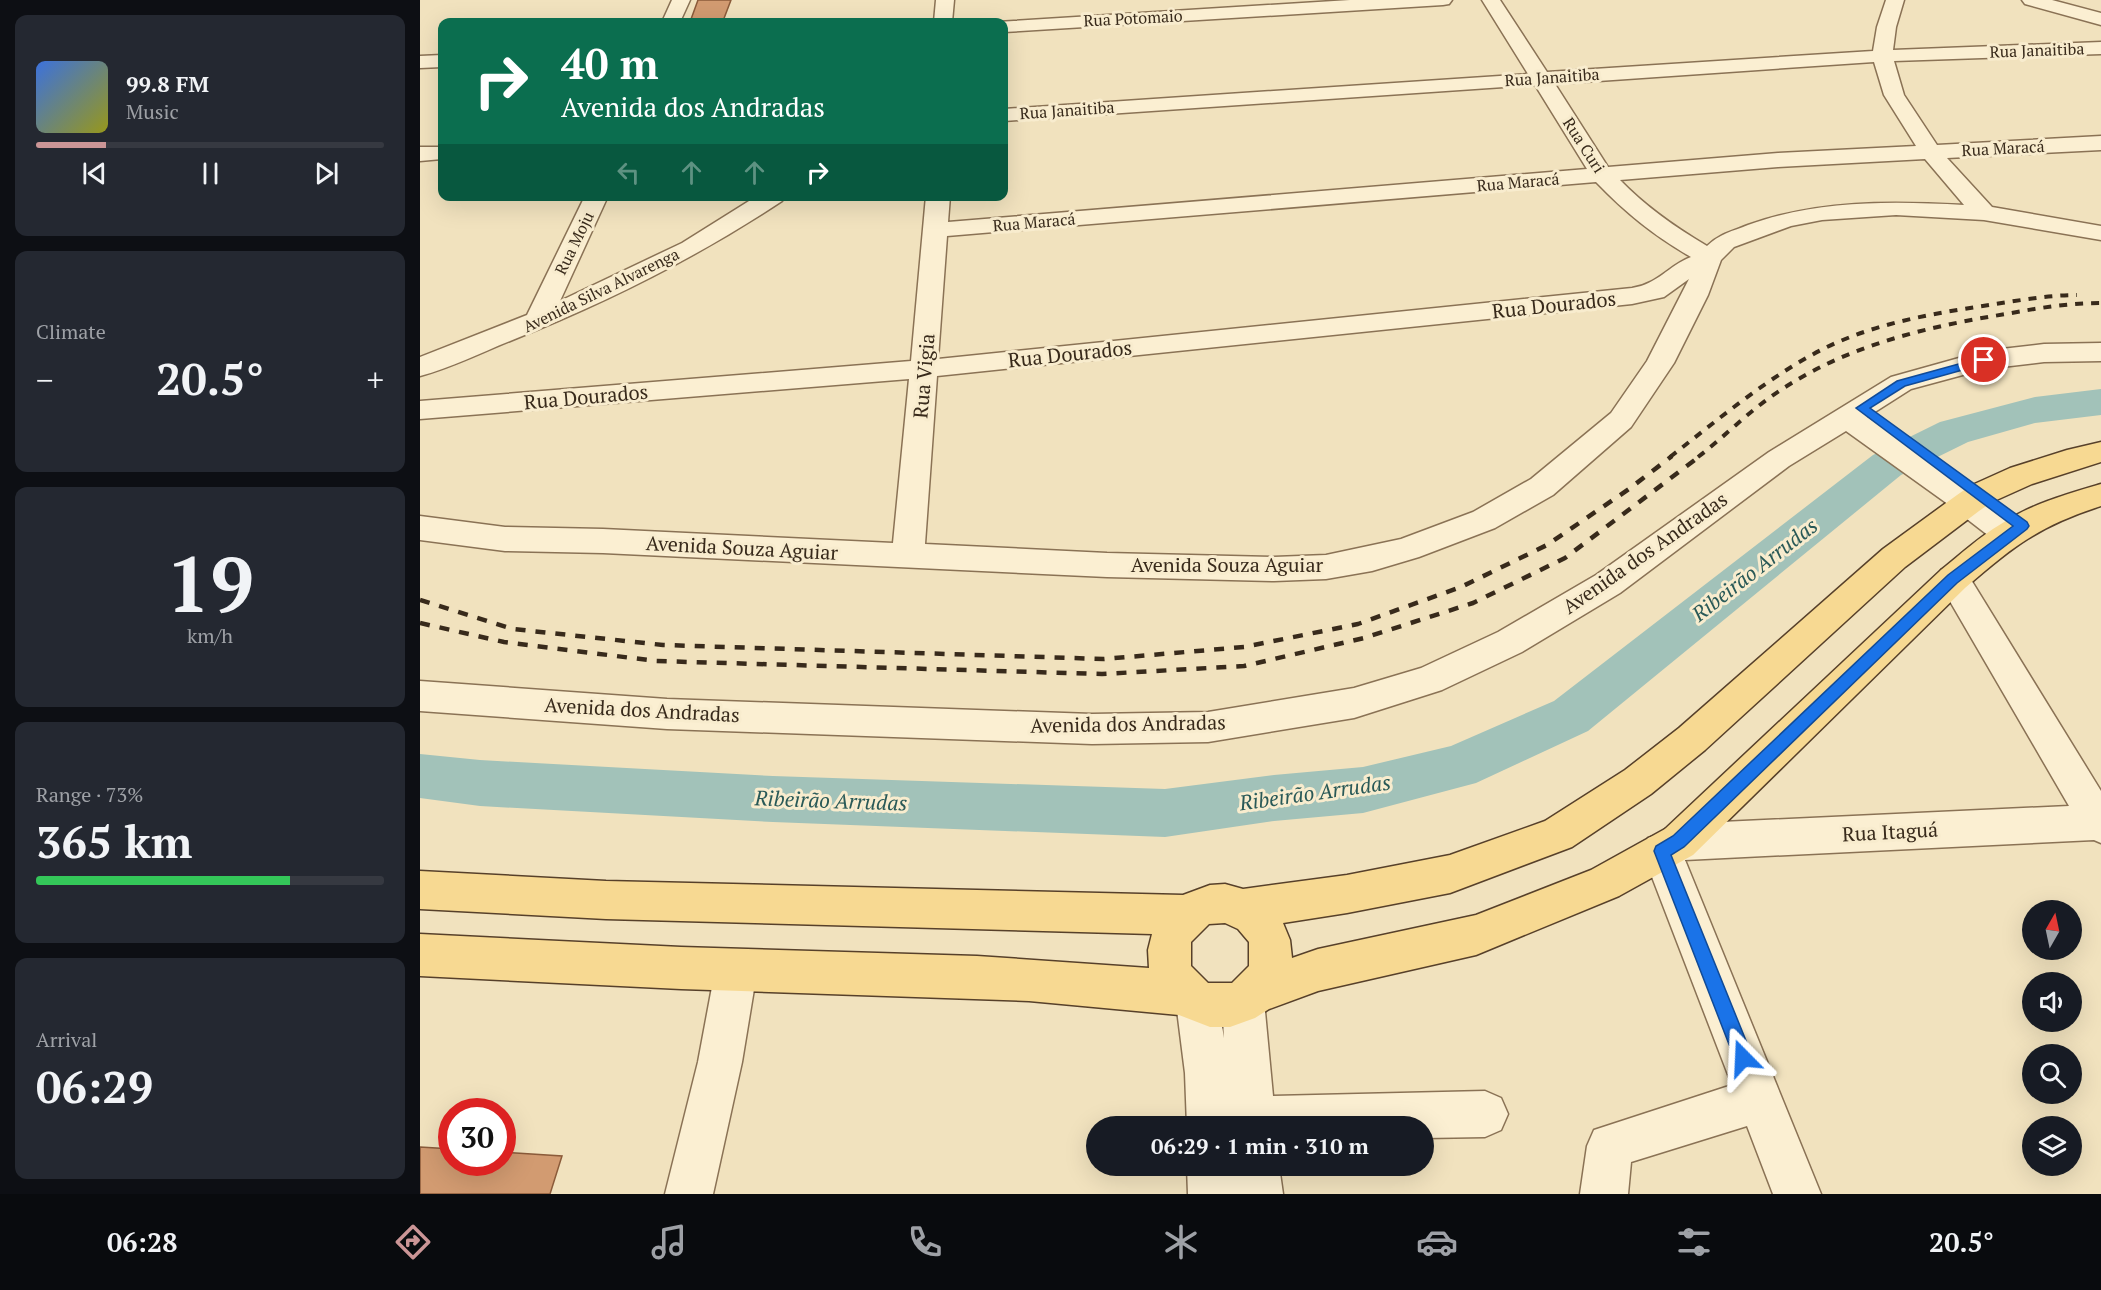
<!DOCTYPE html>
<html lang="en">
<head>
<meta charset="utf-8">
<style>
	:root { --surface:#171b24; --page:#242831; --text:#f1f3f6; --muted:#9ea1a6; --line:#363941; --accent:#cb9596 }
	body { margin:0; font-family:"PT Serif",serif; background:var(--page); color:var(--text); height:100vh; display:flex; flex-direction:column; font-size:22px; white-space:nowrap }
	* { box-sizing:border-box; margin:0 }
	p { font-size:20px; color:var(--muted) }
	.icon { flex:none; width:33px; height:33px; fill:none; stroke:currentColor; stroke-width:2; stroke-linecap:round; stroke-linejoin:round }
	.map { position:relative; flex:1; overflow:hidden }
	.sheet { display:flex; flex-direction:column; gap:15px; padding:15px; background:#0d0f14; width:420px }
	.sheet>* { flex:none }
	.hud { position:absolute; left:18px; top:18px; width:570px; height:183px; border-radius:12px; box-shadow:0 6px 24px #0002; background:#0b6e4f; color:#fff; overflow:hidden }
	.needle { width:39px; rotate:9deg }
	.buttons { position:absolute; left:1602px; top:900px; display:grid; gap:12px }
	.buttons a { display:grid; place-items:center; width:60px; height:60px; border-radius:50%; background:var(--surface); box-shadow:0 6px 24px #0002; font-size:30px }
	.speed { position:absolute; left:18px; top:1098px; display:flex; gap:12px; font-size:30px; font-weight:700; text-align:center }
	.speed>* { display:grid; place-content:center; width:78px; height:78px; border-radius:50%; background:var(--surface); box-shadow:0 6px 24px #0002; line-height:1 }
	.speed .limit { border:9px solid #d22; background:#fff; color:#111 }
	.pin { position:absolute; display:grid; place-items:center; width:51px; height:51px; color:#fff; margin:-26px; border:3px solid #fff; border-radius:50%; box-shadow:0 2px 6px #0007 }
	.me { position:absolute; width:66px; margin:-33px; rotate:339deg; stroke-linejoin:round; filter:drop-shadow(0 0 4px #0008) }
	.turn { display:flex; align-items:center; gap:21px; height:126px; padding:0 24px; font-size:27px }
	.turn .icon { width:78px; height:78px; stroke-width:2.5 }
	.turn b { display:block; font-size:42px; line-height:51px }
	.lanes { display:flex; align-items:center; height:57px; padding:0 24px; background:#0003; justify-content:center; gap:30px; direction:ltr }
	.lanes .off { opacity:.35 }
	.big { font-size:45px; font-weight:700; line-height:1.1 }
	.sheet .widget { flex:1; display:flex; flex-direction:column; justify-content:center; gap:9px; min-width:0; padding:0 21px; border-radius:12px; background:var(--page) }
	.sheet .dial { align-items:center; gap:0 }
	.dial b { font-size:78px; line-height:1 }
	.song { display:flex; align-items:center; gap:18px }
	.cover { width:72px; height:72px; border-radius:9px; background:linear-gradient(135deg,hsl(220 70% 55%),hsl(60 70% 35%)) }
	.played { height:6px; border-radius:3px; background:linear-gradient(90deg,var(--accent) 20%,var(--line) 20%) }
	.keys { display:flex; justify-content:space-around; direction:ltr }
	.heat { display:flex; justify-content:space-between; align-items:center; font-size:33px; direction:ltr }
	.charge { height:9px; border-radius:4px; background:linear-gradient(90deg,#34c759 73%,var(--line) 0) }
	.trip { position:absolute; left:666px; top:1116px; width:348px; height:60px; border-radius:30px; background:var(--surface); box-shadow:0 6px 24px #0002; font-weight:700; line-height:60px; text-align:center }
	.tab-bar { display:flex; height:96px; justify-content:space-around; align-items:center; background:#090b0e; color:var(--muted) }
	.tab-bar .icon { width:42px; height:42px }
	.tab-bar .on { color:var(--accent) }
	.tab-bar b { font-size:27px; color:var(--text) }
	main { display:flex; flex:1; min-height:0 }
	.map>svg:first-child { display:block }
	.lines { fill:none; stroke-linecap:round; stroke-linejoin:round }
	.river { fill:#a2c2b9; fill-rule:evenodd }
	.building { fill:#d29b71; stroke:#8b5b3a; stroke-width:1.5 }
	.minor-casing { stroke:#8a7255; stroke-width:3 }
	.major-casing { stroke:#57402a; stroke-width:3 }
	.minor { fill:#fbefd2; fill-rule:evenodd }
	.major { fill:#f7d992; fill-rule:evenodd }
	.rail-far1 { stroke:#382a1b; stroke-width:4; stroke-dasharray:8 8; stroke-linecap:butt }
	.rail { stroke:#382a1b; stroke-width:4.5; stroke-dasharray:10 10; stroke-linecap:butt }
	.route { fill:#1a73e8; stroke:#114b97; stroke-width:1.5 }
	.labels { text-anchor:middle; stroke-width:6; stroke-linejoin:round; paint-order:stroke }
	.far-street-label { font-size:16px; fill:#382a1b; stroke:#f8ecce }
	.street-label { font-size:20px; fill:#382a1b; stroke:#f8ecce }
	.water-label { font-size:21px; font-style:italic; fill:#295957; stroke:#f8ecce }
</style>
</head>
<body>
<main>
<section class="sheet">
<div class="widget">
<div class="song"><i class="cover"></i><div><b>99.8 FM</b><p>Music</p></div></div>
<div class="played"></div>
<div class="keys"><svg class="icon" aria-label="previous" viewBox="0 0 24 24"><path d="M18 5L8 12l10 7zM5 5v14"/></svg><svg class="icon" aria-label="pause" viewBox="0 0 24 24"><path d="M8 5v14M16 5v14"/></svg><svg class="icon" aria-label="next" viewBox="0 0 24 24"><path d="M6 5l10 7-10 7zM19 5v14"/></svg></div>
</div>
<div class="widget"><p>Climate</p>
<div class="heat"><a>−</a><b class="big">20.5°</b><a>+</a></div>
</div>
<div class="widget dial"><b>19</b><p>km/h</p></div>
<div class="widget"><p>Range · 73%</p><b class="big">365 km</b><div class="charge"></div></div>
<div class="widget"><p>Arrival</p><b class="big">06:29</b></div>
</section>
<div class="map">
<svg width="1681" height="1194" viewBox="0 0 1681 1194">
	<rect width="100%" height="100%" fill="#f1e2be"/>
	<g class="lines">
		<path class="river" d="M1681,389v26l-66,8 -67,19 -67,33 -313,256 -112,52 -113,30 -89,8 -109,16 -392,-15 -293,-16 -60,-8v-44l60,6 293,16 392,13 109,-14 89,-8 88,-21 103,-45 319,-246 67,-33 95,-25z"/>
	</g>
	<path class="building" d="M278,0h33l-8,21 -33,1z
		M0,1147l32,2v13h50v-10l60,4 -12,38h-130z"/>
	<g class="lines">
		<g class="minor-casing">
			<path id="minor" d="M252,0h18l-10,22h-18z
				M516,0h18l-2,22h-18z
				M930,0h102l-3,4 -6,1 -439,27v-10h-7z
				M1062,0h18l47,72 326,-21 4,-24 9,-27h18l-8,27 -3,23 208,-8v12l-207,7 10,34 33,50 164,-9v14l-154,8 45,49 109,19v14l-117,-20 -88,-5 -74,5 -31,6 -57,21 -13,13 -13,35 -34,68 -43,64 -78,68 -58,33 -76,29 -47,14 -46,8 -52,2 -167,-4 -504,-24 -98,-2 -85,-11v-24l85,11 98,2 290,14 16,-164 -489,40v-18l491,-40 15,-165h24l-2,26 639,-53 -52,-84 -531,36v-12l524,-35zM1454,62l10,33 32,51 -138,7 -170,14 -53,-83zM1505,159l39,46c-74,-4 -146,-5 -216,20 -15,6 -29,9 -41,21 -32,-19 -61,-39 -87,-66l158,-13zM1176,182c30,31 57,53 95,75 -23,9 -33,27 -59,31l-694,71 9,-123zM1269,279l-42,82 -36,52 -80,66 -58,33 -72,27 -75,16 -52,2 -167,-4 -182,-9 12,-168 695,-72 32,-7z
				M1602,0h30l49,13v12l-76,-21z
				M22,55v12l-22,1v-12z
				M0,147h22v12l-22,2z
				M165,196h23l-48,105 122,-58 75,-47h28l-3,5c-86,57 -177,102 -272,140 -30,12 -59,27 -90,35v-19l107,-42z
				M1681,343v18l-57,1 -59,7 -74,20 -44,28 100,69 53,41 5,8 -5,8 -11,4 -11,-4 -53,-41 -99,-71 -57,35 -169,127 -98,59 -80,38 -88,28 -146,24 -116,2 -425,-15 -247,-18v-30l247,18 425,15 116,-2 146,-24 67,-20 77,-36 98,-57 173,-123 122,-75 93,-26 60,-7z
				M1533,567l12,3 136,221v52l-7,-3 -409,20 136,334h-48l-26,-68 -116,36 -3,32h-48l7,-48 7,-16 138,-45 -90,-234 6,-13 15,-5 2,-4 14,-5 390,-18 -132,-227 4,-9z
				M316,950l15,6 6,15 -15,91 -29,132h-48l33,-132 17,-91 6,-15z
				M823,980l15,6 6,15 9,95 212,-5 16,7 7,16 -7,16 -16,7 -61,1v-12h-237l-2,-53 -9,-71 6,-15 15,-6 15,6 6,15 6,36 -2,-37 6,-15z
				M767,1166h92l4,28h-95z"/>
		</g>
		<g class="major-casing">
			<path id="major" d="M1681,442v20l-69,22 -40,18 -13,9 -74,56 -200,183 -54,44 -79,53 -122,46 -103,20 -64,10 7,17 2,18 26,-9 158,-34 115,-45 74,-41 276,-259c20,-16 38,-33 60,-46 30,-20 66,-30 100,-40v22c-62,20 -88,40 -136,82l-272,267 -74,41 -143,59 -158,36 -49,18 -14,9 -25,9h-20l-31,-12 -150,-14 -348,-12 -261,-13v-42l261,13 296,9 172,12 -1,-18 4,-16 -546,-15 -186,-10v-38l186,10 577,14 27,-10 15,-1 18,5 104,-14 103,-20 95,-34 80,-51 54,-42 204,-179 74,-54 13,-9 40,-18 57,-18zM805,923l13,6 11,13v24l-17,17h-24l-17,-17v-24l18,-18z"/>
		</g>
		<use href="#minor" class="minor"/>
		<use href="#major" class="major"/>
		<path class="rail-far1" d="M1250,457c49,-38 98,-80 153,-108 54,-27 114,-36 172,-45 27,-4 54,-9 82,-9
			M1278,457c25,-19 48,-43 74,-61 69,-49 152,-69 234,-82 32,-6 63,-11 95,-11"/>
		<path class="rail" d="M0,600l93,29 150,16 441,14 140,-12 114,-23 103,-37 86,-42 82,-56 43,-33
			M0,623l84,19 152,19 446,13 142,-8 120,-28 109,-35 92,-45 135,-102"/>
	</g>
	<path class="route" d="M1564,357l4,1v5l-83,23 -35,22 157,114 2,4 -2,3 -70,54 -273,264 -13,8 82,203 -3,7 -7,2 -6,-2 -83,-214 2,-5 17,-10 275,-261 65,-49 -157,-118 41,-27z"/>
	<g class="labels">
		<g class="far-street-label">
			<text transform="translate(713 18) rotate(-3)" y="6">Rua Potomaio</text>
			<text transform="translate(1617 50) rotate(-2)" y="6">Rua Janaitiba</text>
			<text transform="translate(1132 77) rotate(-4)" y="6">Rua Janaitiba</text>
			<text transform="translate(647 110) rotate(-4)" y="6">Rua Janaitiba</text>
			<text transform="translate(1164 145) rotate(57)" y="6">Rua Curi</text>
			<text transform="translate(1583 148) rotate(-3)" y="6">Rua Maracá</text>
			<text transform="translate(1098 182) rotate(-5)" y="6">Rua Maracá</text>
			<text transform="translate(614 222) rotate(-5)" y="6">Rua Maracá</text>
			<text transform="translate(154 243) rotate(-64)" y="6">Rua Moju</text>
			<text transform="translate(181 290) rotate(-26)" y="6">Avenida Silva Alvarenga</text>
		</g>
		<g class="street-label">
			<text transform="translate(1134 305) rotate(-6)" y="7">Rua Dourados</text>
			<text transform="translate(650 354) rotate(-6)" y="7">Rua Dourados</text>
			<text transform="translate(504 376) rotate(-85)" y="7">Rua Vigia</text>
			<text transform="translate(166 397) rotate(-5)" y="7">Rua Dourados</text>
			<text transform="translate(322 548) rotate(3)" y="7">Avenida Souza Aguiar</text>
			<text transform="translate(1225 553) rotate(-35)" y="7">Avenida dos Andradas</text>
			<text x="807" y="572">Avenida Souza Aguiar</text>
			<text transform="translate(222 710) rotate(3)" y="7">Avenida dos Andradas</text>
			<text transform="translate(708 724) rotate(-1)" y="7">Avenida dos Andradas</text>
			<text transform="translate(1470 832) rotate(-3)" y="7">Rua Itaguá</text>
		</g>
		<g class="water-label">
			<text transform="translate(1335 570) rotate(-38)" y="7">Ribeirão Arrudas</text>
			<text transform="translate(895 793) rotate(-8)" y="7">Ribeirão Arrudas</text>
			<text transform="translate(411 801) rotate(2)" y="7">Ribeirão Arrudas</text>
		</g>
	</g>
</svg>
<div class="buttons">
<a><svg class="needle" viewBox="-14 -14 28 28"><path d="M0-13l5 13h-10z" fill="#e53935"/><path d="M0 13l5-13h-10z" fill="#9ea1a6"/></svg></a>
<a><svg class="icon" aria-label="sound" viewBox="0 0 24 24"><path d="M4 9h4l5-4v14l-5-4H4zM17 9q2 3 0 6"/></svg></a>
<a><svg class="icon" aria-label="search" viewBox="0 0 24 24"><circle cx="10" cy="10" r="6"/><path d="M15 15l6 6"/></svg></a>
<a><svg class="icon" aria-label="layers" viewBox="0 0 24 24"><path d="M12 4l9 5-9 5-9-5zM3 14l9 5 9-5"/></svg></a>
</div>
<div class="speed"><div class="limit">30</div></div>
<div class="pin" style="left:1564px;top:360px;background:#d93025"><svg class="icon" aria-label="arrive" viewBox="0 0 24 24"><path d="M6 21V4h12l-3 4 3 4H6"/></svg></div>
<svg class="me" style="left:1323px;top:1058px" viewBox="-20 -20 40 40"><path d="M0-17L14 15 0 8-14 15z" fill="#1a73e8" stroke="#fff" stroke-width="4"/></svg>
<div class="trip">06:29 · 1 min · 310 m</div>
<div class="hud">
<div class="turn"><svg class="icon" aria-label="right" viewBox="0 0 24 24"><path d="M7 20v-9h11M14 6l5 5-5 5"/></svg><div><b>40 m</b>Avenida dos Andradas</div></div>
<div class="lanes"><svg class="icon off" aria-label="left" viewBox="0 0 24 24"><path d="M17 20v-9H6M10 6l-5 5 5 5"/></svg><svg class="icon off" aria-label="ahead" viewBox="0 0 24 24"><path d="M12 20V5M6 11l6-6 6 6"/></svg><svg class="icon off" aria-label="ahead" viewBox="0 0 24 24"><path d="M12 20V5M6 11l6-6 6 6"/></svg><svg class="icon" aria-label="right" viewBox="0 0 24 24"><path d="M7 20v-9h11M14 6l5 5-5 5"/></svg></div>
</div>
</div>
</main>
<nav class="tab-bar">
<b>06:28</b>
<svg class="icon on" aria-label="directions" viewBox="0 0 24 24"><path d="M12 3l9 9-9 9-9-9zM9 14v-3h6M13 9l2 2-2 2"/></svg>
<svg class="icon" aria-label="music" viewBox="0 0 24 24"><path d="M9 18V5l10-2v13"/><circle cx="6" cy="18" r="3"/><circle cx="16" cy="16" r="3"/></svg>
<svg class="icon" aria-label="phone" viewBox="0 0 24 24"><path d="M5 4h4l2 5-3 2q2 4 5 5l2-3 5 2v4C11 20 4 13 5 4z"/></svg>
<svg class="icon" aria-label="climate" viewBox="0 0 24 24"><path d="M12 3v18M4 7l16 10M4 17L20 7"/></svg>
<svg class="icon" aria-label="car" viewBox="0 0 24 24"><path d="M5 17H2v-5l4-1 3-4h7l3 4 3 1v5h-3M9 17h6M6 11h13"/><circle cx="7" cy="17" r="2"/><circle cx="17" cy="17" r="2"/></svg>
<svg class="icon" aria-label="filters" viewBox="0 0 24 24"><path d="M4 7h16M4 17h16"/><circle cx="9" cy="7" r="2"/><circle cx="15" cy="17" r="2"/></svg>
<b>20.5°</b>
</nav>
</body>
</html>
